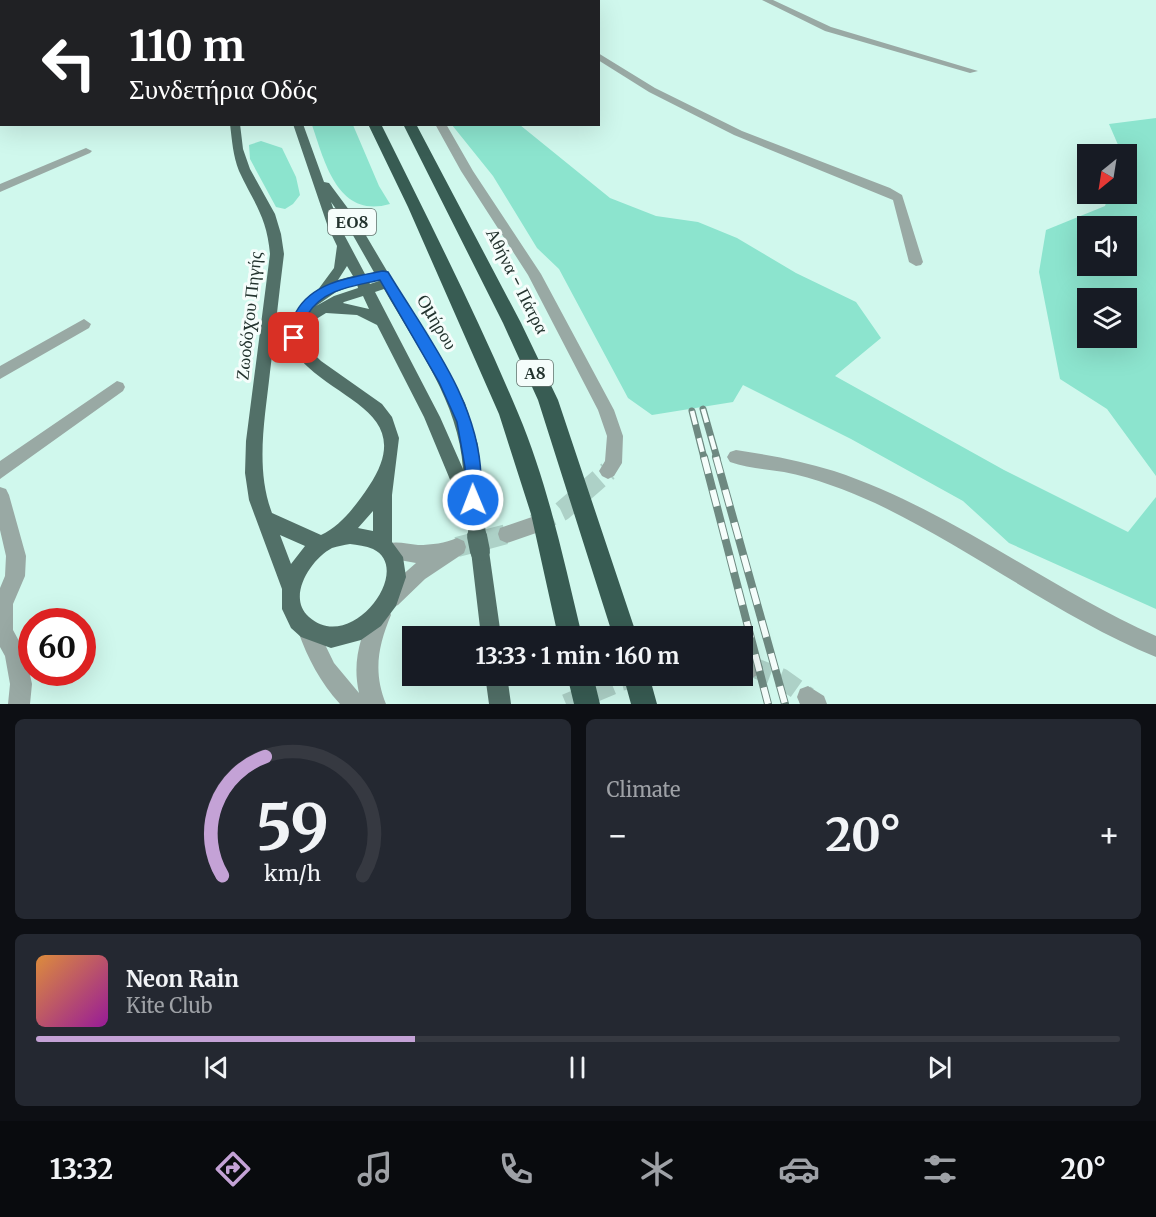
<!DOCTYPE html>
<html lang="en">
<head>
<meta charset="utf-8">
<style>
	:root { --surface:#171b24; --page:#242831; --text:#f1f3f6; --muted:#9ea1a6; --line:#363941; --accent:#c4a2d6 }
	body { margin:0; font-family:Merriweather,serif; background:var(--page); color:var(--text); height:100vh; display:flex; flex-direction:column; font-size:22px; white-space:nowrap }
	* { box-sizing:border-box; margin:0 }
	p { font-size:20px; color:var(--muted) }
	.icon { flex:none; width:33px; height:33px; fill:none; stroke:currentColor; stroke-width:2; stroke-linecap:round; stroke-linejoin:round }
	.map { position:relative; height:704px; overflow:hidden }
	.sheet { display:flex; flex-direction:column; gap:15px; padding:15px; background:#0d0f14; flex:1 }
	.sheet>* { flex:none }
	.hud { position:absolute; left:0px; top:0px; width:600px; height:126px; box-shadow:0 6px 24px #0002; background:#202124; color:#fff; overflow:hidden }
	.needle { width:39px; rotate:210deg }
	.controls { position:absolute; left:1077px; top:144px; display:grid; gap:12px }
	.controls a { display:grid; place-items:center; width:60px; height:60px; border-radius:0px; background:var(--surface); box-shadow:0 6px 24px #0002; font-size:30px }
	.speed { position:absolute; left:18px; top:608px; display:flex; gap:12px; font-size:30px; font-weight:700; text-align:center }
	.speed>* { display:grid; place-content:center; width:78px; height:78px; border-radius:50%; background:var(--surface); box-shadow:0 6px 24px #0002; line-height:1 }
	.speed .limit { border:9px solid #d22; background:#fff; color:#111 }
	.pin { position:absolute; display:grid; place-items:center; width:51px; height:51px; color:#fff; margin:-26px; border-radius:12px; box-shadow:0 3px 9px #0006 }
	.me { position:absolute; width:66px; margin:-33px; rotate:359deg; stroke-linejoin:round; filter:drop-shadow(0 0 4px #0008) }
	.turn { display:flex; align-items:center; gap:21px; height:126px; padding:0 30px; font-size:27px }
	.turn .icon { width:78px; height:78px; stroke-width:2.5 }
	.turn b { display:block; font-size:42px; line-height:51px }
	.big { font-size:45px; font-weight:700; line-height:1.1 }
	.sheet .card { flex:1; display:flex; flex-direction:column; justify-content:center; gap:9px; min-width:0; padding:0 21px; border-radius:9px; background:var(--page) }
	.sheet .dial { align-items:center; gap:0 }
	.dial svg { height:156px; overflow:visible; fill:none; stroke:var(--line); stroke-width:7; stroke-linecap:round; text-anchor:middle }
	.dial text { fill:var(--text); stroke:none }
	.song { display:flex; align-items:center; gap:18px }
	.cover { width:72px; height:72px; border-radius:9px; background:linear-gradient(135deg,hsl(30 70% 55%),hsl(300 70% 35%)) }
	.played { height:6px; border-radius:3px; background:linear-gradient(90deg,var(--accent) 35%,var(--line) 35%) }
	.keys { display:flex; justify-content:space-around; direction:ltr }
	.heat { display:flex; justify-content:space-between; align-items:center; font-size:33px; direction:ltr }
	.sheet .tiles { flex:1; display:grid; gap:15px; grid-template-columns:1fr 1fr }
	.card:last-child { grid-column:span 2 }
	.trip { position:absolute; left:402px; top:626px; width:351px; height:60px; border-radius:0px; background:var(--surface); box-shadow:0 6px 24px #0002; font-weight:700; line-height:60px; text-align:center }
	.tab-bar { display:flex; height:96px; justify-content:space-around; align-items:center; background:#090b0e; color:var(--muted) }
	.tab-bar .icon { width:42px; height:42px }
	.tab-bar .selected { color:var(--accent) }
	.tab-bar b { font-size:27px; color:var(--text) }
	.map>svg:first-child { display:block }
	.green { fill:#8ce4ce; fill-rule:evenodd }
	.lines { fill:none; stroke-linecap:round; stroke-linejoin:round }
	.minor-tunnel { stroke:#add1c7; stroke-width:20; stroke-dasharray:20 10; stroke-linecap:butt }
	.minor { fill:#99a9a4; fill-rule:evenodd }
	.major { fill:#527068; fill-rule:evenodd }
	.highway { fill:#385c53; fill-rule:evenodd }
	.rail-far1-casing { stroke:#6e8981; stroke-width:7 }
	.rail-casing { stroke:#6e8981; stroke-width:8 }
	.rail-far1 { stroke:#f5fdfb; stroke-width:4.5; stroke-dasharray:14; stroke-linecap:butt }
	.rail { stroke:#f5fdfb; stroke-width:6; stroke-dasharray:17; stroke-linecap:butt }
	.major-bridge { stroke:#527068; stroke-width:20 }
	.route { fill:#1a73e8; stroke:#114b97; stroke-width:1.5 }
	.labels { text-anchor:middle; stroke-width:6; stroke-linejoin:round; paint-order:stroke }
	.shield { fill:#f5fdfb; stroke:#62706c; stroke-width:1.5 }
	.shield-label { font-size:16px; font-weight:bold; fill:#23332e }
	.street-label { font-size:18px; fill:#23332e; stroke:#f5fdfb }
</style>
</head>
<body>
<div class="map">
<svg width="1156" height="704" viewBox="0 0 1156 704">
	<rect width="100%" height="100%" fill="#d0f8ed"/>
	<path class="green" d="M1156,118v358l-49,-67 -47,-30 -21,-107 7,-42 59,-24 4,-12h17v-40h-4l-13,-30zM1126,226v40h-38v-40zM1126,298v40h-38v-40z
		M312,125h41l26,61 11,18c-52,15 -65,-41 -78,-79z
		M452,125h68l90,73 46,18 42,6 39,16 59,35 60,29 25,36 -46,38 169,94 124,62 28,-35v112l-147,-66 -46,-42 -112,-62 -108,-54 -10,17 -81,13 -24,-17 -69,-129 -22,-21 -44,-72z
		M261,141l21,7 14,29 4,18 -7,9 -8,5 -9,-2 -26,-48 -1,-14z"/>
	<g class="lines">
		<path class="minor-tunnel" d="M534,524l28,-13 46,-40
			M457,547l50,-13
			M752,667l29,11 27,19
			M566,704l55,-23 23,-6"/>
		<path class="minor" d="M0,0h4l2,2 -6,2z
			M376,0h8l1,2h-8z
			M519,0h9l1,2h-9z
			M762,0h11l58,27 147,44 -8,2 -145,-42z
			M0,14h2v10h-2z
			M598,53l57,35 87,43 148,57 12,7 21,67 -2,3 -5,1 -7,-4 -16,-62 -159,-65 -85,-43 -51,-32z
			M2,57v6l-2,1v-6z
			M435,124h11l27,47 68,103 73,136 9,26 -1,27 -8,13 -6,3 -6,-3 -3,-5 6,-10 2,-25 -9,-26 -70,-135 -67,-104z
			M86,148l6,3 -2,2 -90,39v-8z
			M84,319l7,5 -2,4 -89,51v-13z
			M117,381l6,2 2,4 -2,4 -123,88v-18z
			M736,450c33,5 66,11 98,21 115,38 212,116 322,165v21c-99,-41 -184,-108 -281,-154 -29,-13 -60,-25 -91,-31 -18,-3 -37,-4 -54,-10l-3,-5 3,-5z
			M0,487l6,2 3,6 17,61 -1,20 -12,28v26l12,22 7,32 -2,20h-22l2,-20 -5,-28 -5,-9v-59l5,-12 1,-20 -6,-26z
			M532,517l7,3 2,6 -2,6 -32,11 -7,-3 -2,-6 2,-6z
			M457,538l7,3 2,6 -2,6 -39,26 -27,26 -7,3 -7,-3 -3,-7 3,-7 32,-28 -33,-6 -2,-6 2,-6c12,-5 23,-1 35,0 14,0 27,-2 39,-7z
			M381,605l7,3 3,7c-13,31 -18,57 -5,89h-46c-20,-22 -32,-45 -42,-73l3,-7 7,-3 7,3 19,39 25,30c-7,-31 1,-57 15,-85z
			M742,655l17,5 4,7 -4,7 -7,4 -11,-3h1z
			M808,686l16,10 3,8h-27l-3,-7 3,-8z"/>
		<path class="major" d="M226,0h8v2h-8z
			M275,0h8l-9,2z
			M230,124h10l3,25 7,20 25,45 6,20 3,20c-5,39 -9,79 -14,118 -5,47 -15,96 2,141l49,22c20,-9 36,-31 48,-49 45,-68 -21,-82 -61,-119 -9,-8 -15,-18 -21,-29l12,-30 18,-17 17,-23 3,-22 -9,-19 -35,-103h10l21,58 5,1 29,39 107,181 13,42 8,91 -4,7 5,2 2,6 12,85h-20l-10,-85 4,-7 -5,-2 -4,-24 -42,-101 -47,-92 -20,-10 -31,-2 -21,13 -4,12 7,10 13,13 61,43 10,13 7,21 -7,57v47l11,15 3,20 -10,29 -15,20 -20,14 -30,8 -30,-11 -10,-9 -9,-19v-20l-33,-89 -4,-27 1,-32 24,-187c-3,-37 -16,-51 -31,-83 -6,-15 -7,-31 -9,-47zM331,202l15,21 29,51h-10l-25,-47zM347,266l6,10 -15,4zM377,278l2,3 -9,3 -1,-2zM357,284l1,4 -24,8 -18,10 20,-14zM384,289c32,57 75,113 79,180l-23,-52 -65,-125zM363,296l6,13 -26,-6 1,-1zM373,511v20l-15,-3zM280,535l25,11 -14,18zM350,544c7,1 16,2 23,5 42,20 -22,106 -64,68 -23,-20 2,-58 23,-69 6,-2 12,-3 18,-4z
			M485,675h22l4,29h-22z"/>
		<path class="highway" d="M328,0h10v2h-10z
			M354,0h10v2h-10z
			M368,124h13c47,95 96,191 137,289 30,71 46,148 64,223h-24l-27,-122 -32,-100 -91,-207z
			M403,124h13l105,199 37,77 79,236h-24l-75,-236 -35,-77z
			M567,675h26l7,29h-26z
			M623,675h26l8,29h-26z"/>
		<g class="rail-far1-casing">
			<path id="rail-far1" d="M703,409l14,49
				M692,411l12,47"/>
		</g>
		<g class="rail-casing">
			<path id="rail" d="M704,457l64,247
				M716,457l69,247"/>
		</g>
		<use href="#rail-far1" class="rail-far1"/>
		<use href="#rail" class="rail"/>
		<path class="major-bridge" d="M477,536l3,15"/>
	</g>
	<path class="route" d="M383,271l5,1c38,63 91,129 93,205 0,10 2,19 -2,28l-6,2 -6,-2 -2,-5v-33l-8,-45 -18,-40 -59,-102c-26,6 -57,9 -72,34 -5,8 -5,19 -10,28h-9l-2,-4c3,-8 5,-19 9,-26 17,-31 57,-35 87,-41z"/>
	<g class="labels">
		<g class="shield">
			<rect x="328" y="209" width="48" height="26" rx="4.5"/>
			<rect x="517" y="360" width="36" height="26" rx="4.5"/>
		</g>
		<g class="shield-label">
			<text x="352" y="228">ΕΟ8</text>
			<text x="535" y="379">Α8</text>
		</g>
		<g class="street-label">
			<text transform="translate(517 281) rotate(63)" y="6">Αθήνα - Πάτρα</text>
			<text transform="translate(249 316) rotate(-84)" y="6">Ζωοδόχου Πηγής</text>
			<text transform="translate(437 322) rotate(59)" y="6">Ομήρου</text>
		</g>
	</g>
</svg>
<div class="controls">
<a><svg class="needle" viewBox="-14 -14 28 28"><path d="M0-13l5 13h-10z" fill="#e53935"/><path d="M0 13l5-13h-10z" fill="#9ea1a6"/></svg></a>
<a><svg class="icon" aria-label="sound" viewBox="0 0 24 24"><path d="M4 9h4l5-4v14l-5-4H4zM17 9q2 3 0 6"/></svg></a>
<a><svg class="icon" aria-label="layers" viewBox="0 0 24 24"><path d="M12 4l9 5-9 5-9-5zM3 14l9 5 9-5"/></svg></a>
</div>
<div class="speed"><div class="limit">60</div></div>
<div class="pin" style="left:294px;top:338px;background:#d93025"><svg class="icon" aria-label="arrive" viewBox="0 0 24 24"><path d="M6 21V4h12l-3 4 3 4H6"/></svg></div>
<svg class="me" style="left:473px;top:500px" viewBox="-20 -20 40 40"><circle r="17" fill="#1a73e8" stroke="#fff" stroke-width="3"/><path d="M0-11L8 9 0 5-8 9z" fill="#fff"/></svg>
<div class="trip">13:33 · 1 min · 160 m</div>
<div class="hud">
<div class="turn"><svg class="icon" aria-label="left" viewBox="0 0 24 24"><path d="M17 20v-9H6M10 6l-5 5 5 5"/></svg><div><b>110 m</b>Συνδετήρια Οδός</div></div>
</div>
</div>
<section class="sheet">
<div class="tiles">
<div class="card dial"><svg viewBox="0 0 100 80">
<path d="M14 69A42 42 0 1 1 86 69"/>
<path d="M14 69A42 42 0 0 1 36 8" stroke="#c4a2d6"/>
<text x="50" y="56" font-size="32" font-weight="700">59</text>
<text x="50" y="72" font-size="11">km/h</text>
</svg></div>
<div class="card"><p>Climate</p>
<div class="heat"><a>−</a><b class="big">20°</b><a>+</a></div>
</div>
<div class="card">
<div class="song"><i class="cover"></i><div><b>Neon Rain</b><p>Kite Club</p></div></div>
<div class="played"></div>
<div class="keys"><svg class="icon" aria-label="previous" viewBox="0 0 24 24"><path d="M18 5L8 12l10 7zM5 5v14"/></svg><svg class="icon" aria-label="pause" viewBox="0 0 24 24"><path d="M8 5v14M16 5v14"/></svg><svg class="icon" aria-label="next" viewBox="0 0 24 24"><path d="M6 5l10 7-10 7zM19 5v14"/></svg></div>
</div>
</div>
</section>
<nav class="tab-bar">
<b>13:32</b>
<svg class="icon selected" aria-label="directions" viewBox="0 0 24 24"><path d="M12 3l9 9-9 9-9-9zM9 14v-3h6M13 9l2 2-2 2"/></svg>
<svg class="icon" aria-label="music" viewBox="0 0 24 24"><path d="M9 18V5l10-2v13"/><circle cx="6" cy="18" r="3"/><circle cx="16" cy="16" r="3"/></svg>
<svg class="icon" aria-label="phone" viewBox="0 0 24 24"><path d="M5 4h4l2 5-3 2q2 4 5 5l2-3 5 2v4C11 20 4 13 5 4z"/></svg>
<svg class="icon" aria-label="climate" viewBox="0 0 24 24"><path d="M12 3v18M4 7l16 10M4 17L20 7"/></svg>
<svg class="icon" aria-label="car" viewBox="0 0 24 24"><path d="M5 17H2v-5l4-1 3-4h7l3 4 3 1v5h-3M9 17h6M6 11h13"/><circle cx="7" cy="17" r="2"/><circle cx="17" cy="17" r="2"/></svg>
<svg class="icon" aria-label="filters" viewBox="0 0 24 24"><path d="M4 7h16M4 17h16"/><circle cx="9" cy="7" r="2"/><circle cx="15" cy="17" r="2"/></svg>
<b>20°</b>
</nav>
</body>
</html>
